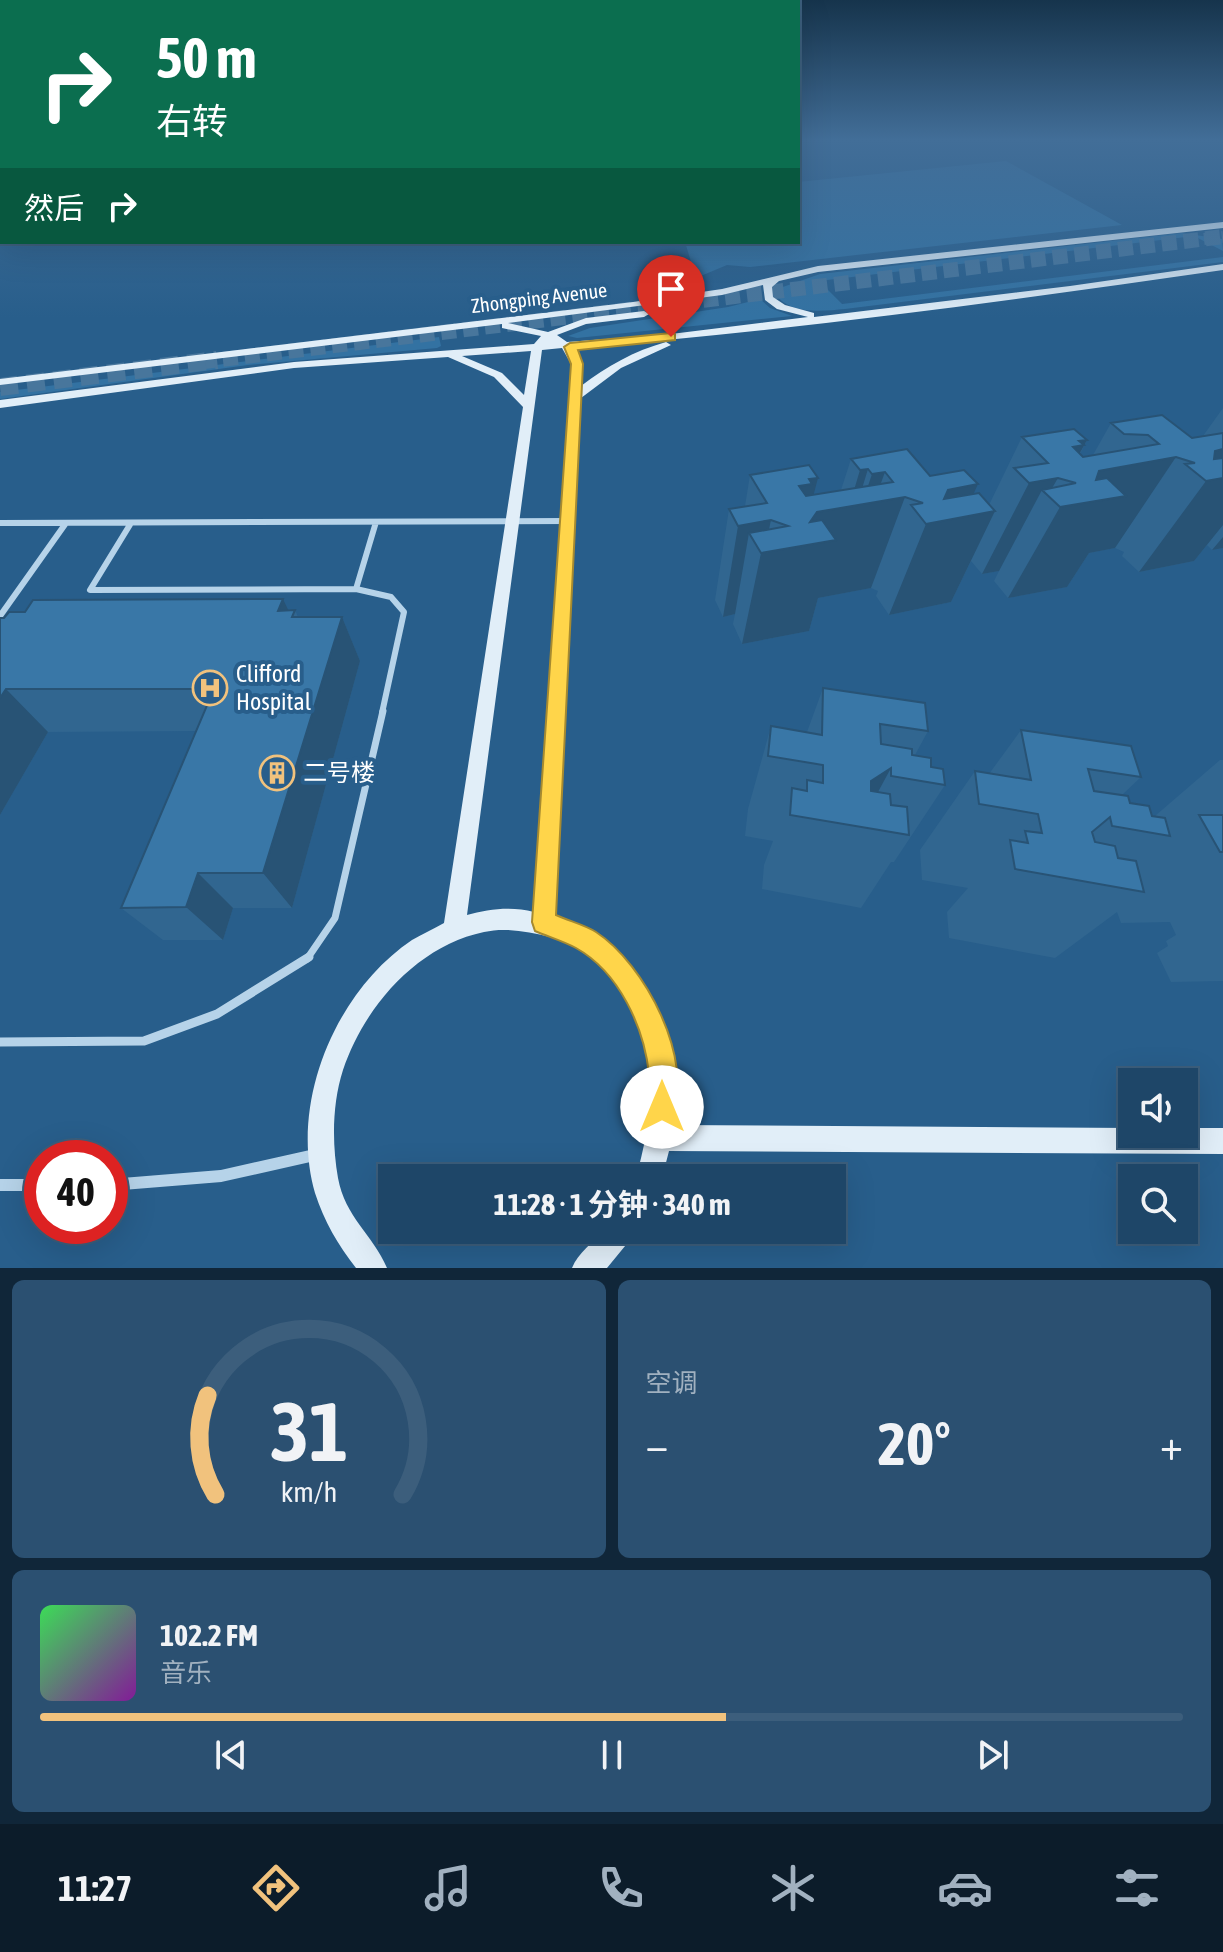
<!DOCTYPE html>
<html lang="zh">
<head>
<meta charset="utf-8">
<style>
	:root { --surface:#1e4668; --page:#2b5071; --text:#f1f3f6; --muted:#a1b1c0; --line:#3c5e7c; --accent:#f1c27d }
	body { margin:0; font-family:"Asap Condensed","Noto Sans SC",sans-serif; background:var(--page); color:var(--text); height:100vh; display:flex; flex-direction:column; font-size:30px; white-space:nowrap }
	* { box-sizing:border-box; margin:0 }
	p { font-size:26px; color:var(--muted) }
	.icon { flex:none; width:44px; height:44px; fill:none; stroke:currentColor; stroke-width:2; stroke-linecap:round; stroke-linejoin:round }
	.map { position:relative; height:1268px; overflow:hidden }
	.panel { display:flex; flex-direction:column; gap:12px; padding:12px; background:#102639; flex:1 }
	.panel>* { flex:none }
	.top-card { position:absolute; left:0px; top:0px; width:800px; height:244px; box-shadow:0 8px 32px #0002,0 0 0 2px var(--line); background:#0b6e4f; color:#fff; overflow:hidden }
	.buttons { position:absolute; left:1118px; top:1068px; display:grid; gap:16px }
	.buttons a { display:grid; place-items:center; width:80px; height:80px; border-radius:0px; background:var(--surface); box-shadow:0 8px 32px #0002,0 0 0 2px var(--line); font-size:40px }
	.speed { position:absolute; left:24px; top:1140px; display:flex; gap:16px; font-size:40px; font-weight:700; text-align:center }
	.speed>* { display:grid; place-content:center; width:104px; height:104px; border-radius:50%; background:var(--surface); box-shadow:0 8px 32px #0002,0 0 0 2px var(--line); line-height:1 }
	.speed .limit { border:12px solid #d22; background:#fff; color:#111 }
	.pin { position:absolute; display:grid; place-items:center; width:68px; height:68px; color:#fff; margin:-82px -34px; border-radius:50% 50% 50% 0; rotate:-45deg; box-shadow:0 0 8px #0007 }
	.pin .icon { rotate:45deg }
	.me { position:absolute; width:88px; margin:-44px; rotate:0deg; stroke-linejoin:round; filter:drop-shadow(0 0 6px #0008) }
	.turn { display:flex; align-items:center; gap:28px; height:168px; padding:0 24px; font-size:36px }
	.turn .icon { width:104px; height:104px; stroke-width:2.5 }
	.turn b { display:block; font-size:56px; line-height:68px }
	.then { display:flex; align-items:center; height:76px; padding:0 24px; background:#0003; gap:16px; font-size:30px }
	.big { font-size:60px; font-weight:700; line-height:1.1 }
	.panel .card { flex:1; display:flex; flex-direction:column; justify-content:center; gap:12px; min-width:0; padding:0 28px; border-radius:12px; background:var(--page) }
	.panel .dial { align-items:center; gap:0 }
	.dial svg { height:208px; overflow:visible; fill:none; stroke:var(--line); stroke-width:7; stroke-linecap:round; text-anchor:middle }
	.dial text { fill:var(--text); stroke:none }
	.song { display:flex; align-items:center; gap:24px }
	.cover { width:96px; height:96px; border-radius:12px; background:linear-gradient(135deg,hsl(130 70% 55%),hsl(290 70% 35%)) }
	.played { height:8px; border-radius:4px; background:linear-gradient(90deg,var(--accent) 60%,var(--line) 60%) }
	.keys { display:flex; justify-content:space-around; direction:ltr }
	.heat { display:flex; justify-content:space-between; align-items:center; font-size:44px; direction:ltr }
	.panel .tiles { flex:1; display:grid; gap:12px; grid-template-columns:1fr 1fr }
	.card:last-child { grid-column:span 2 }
	.trip { position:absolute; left:378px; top:1164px; width:468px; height:80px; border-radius:0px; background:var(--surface); box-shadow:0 8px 32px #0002,0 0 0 2px var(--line); font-weight:700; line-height:80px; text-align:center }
	.dock { display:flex; height:128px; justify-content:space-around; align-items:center; background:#0c1c2a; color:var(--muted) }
	.dock .icon { width:56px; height:56px }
	.dock .active { color:var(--accent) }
	.dock b { font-size:36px; color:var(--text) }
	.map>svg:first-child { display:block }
	.green { fill:#3372a2 }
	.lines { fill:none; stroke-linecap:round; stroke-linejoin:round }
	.highway-tunnel-far2 { stroke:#48769c; stroke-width:12; stroke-dasharray:12 6; stroke-linecap:butt }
	.highway-tunnel-far1 { stroke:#48769c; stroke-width:15; stroke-dasharray:15 7; stroke-linecap:butt }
	.highway-tunnel { stroke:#48769c; stroke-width:18; stroke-dasharray:18 9; stroke-linecap:butt }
	.lane-far2 { stroke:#b6d3e9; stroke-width:6 }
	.lane-far1 { stroke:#b6d3e9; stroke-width:7 }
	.lane { stroke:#b6d3e9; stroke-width:9 }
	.street { stroke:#b6d3e9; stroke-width:12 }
	.secondary { fill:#e1eef8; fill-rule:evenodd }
	.wall { fill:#316690 }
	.shaded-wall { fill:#285375 }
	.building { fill:#3977a7; stroke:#285375; stroke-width:2 }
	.route { fill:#ffd54a; stroke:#a68a30; stroke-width:2 }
	.labels { text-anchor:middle; stroke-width:8; stroke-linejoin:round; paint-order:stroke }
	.far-street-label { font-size:20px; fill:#fff; stroke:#285e8b }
	.poi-label { font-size:24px; fill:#fff; stroke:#285e8b; text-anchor:start }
</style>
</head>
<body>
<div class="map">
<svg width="1223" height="1268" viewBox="0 0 1223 1268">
	<rect width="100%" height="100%" fill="#285e8b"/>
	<path class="green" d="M1006,161l116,64 -372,42 -23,-2 -31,13 -11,-36h113v-60z
		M1182,233l40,6 1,12 -29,-15 -375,45 23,23 381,-47v5l-378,47c-22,2 -54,6 -69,-14l1,-6 43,-15z
		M760,299l10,9 22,8 -215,22 -9,-2 22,-8 138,-21z
		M439,337l2,9 -4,2 -189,17 -248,34v-7z"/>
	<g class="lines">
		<path class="highway-tunnel-far2" d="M1204,239l19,-2"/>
		<path class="highway-tunnel-far1" d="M201,362l1019,-125"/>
		<path class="highway-tunnel" d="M0,387l217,-27"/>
		<path class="lane-far2" d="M0,523l568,-2
			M131,523l-41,67 266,-1 20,-67
			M356,589l35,8 13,15 -22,101
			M0,616l66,-93"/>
		<path class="lane-far1" d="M307,959l28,-41 48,-207"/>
		<path class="lane" d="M0,1042l144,-1 73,-27 92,-57"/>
		<path class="street" d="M0,1185h42
			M110,1185l111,-9 98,-22"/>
		<path class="secondary" d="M1223,222v6l-405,44 -39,9 -7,6 1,10 12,8 29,8v4l256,-31 153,-22v6c-216,31 -433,61 -650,78l10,16 -2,22c26,-20 53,-35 85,-44l5,3 -50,23 -40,30 -26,519c90,25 125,124 118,208l459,3v6h52v-6h39v26l-554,-3 -7,27h-26c8,-31 16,-63 14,-96 -3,-61 -38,-127 -100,-145 -21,-5 -44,-10 -66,-5 -67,14 -120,75 -141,138 -11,34 -11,74 -5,108 7,39 35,57 49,90h-31c-18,-23 -32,-47 -41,-75 -26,-90 20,-201 97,-253 10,-6 22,-11 32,-17l79,-516 -29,-30 -46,-20 -154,11 -294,40v-8l294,-38 240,-18 7,-8 -39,-8v-4l-502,61v-6l633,-77 89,-13 96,-23zM763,285l2,15 12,9 31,8 -137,17 -104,8 -10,-7 29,-11 58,-7 5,-3 -5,-3 -58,7 -38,14 -40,-9 214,-28zM562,348l9,16 -37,548c-22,-6 -46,-3 -67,3l75,-565zM531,351l-7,44 -22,-22 -40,-17z
			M603,1230h30l-3,10 -23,28h-35c6,-15 21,-25 31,-38z"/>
	</g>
	<path class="wall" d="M1223,408v140l-11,2 -5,-5 -13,16 -55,11 -17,-16 2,-4 -9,-4 -26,5 -22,34 -59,11 -14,-17 5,-10 -17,3 -11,-13 -20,41 -62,13 -13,-19 2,-5 -7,-3 -53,10 -9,33 -67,13 -9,-20 2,-10 -12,3 -8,-17 14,-91 16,-3 5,-31 63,20 28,-5 10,-31 79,17 59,29 33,-68 65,3 -7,14 3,3 10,-2 18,-32 81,15 11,-2z
		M295,610l3,7h44l18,44 -68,247h-59l-10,32h-60l-42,-32 75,-177 -148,1 -48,83v-197z
		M823,688l105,43 -13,24 16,12 14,18 -51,77h-3l-30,46 -99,-19 2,-24 9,-24 -28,-5 3,-27 23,-83 36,6z
		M1021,730l120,47 -19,18 8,8 25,13 65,-56h3v221l-52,1 -14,-29 11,-7 -2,-5 10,-6 -6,-13 -49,1 -4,-11 -62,46 -106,-20 -2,-26 21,-24 -46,-8 -2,-30 55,-79 14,3z"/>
	<path class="shaded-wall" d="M1087,440l-22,40 -7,-2 -10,17 -6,-5 -43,81 -17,3 47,-91 50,-42z
		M1223,449v76l-29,36 -55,11 67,-91 9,-30z
		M1176,457l-61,91 -26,5 -22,34 -59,11 52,-91 39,-36z
		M868,469l-11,36 5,-1 10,-30 13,-2 -11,30 31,-5 -34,91 -53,10 -9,33 -67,13 19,-91 -12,-20 -14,81 -12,3 15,-91 33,-6 -7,33 20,-4 15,-63 10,-7 9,-1 -18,68 10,-24 7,-10 32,-5 11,-37z
		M978,484l-15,33 32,-6 -44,91 -62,13 37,-91 22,-34z
		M1223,537v11l-11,2z
		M283,599l21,44 -26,-32z
		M342,617l18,44 -68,247 -29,-35z
		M6,689l42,43 -48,83v-117z
		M891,768l-32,59 12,-46z
		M198,873l35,35 -10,32 -37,-33z"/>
	<path class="building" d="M1162,415l30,23 31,-5v16l-8,2 -1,8 9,-1v20l-17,3 -21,-17 10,-1 -19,-6 -77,14 -3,9 11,-2 19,18 -66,11 -18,-17 34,-7 -18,-5 -29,5 -15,-15 34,-5 -26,-26 52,-8 13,11 -8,1 5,4 -11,2 10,10 76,-13 -11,-9 -24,-1 -13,-11z
		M907,449l23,27 34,-6 14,14 -30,6 -4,9 35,-6 16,18 -69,13 -15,-19 12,-2 -18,-6 -88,15 -7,10 12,-2 14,20 -75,13 -12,-20 39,-7 -17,-6 -33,6 -9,-17 38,-6 -17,-28 59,-10 9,13 -9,1 3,5 -13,2 7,10 87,-14 -8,-10 -13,2 -4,-5 -8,1 -9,-11z
		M283,599l-5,12 17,-1 -3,7h50l-79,256h-65l-12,34 -65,1 93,-219h-208l-6,9v-80h4l5,-6h16l8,-12z
		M823,688l102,15 3,28 -48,-7 1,20 31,5v6l19,3v9l12,2 2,16 -54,-9v-8l-20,13v10l19,3 1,11 16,2 2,28 -119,-20 2,-27 15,3v-11l16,3v-18l-55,-9 3,-30 51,9z
		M1021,730l110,16 10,31 -53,-8 6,22 34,5 2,7 19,3 3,10 13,2 5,18 -58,-10 -2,-9 -18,15 3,10 20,4 3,12 18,3 8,31 -129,-23 -5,-29 18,3 -3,-12 17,2 -4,-19 -59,-10 -4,-33 56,9z
		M1199,815h24v37h-3z"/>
	<linearGradient id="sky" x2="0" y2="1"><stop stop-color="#16344c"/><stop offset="0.44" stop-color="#426e98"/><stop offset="1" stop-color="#426e98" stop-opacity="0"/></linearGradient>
	<rect width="1223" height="318" fill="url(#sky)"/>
	<path class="route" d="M671,333l4,1v6l-97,10 5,14 -27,551c13,6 29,10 40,17 49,32 99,128 76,185l-10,4 -10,-4c-6,-15 -1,-28 -3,-43 -5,-47 -30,-102 -73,-126 -13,-7 -27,-11 -41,-17l-3,-9 39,-558 -7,-17 6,-4z"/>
	<defs>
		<g id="hospital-ring" transform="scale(1.8)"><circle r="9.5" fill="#285e8b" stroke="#f1c27d" stroke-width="1.5"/><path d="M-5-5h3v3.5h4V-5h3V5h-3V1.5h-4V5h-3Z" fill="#f1c27d"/></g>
		<g id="building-ring" transform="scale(1.8)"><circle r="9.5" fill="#285e8b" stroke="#f1c27d" stroke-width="1.5"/><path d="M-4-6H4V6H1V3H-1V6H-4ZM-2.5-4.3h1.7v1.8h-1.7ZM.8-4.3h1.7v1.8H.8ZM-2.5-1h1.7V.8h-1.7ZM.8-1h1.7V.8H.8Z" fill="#f1c27d"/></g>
	</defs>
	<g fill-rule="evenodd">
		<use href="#hospital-ring" x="210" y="688"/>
		<use href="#building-ring" x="277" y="773"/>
	</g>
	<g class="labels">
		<g class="far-street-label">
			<text transform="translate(539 298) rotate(-7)" y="7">Zhongping Avenue</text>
		</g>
		<g class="poi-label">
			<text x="236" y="682">Clifford<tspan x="236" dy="28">Hospital</tspan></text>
			<text x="303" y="781">二号楼</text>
		</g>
	</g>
</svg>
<div class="buttons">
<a><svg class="icon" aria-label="sound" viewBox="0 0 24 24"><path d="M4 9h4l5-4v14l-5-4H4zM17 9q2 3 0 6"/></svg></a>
<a><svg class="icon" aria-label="search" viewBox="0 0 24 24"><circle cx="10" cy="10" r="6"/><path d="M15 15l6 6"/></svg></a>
</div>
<div class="speed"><div class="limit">40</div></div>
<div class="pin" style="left:671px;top:337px;background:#d93025"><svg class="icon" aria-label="arrive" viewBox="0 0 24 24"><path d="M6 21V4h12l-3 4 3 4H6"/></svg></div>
<svg class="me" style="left:662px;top:1107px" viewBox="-20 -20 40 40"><circle r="19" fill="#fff"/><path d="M0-13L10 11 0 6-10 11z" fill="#ffd54a"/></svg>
<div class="trip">11:28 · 1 分钟 · 340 m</div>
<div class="top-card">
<div class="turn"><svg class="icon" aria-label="right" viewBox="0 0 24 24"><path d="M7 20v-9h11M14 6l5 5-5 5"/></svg><div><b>50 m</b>右转</div></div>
<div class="then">然后<svg class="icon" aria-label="right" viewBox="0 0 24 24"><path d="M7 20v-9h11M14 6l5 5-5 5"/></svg></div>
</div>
</div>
<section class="panel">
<div class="tiles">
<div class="card dial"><svg viewBox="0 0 100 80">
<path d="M14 69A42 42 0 1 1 86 69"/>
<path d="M14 69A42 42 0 0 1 11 31" stroke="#f1c27d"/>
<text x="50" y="56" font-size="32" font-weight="700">31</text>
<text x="50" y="72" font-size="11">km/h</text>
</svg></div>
<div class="card"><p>空调</p>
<div class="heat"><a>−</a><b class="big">20°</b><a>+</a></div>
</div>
<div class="card">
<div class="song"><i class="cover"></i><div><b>102.2 FM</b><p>音乐</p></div></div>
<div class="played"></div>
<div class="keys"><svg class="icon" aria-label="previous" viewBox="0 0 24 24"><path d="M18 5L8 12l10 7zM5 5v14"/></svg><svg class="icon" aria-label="pause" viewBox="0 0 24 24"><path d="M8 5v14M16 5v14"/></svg><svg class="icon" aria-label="next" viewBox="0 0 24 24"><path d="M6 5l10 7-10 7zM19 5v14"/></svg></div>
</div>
</div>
</section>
<nav class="dock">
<b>11:27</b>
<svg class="icon active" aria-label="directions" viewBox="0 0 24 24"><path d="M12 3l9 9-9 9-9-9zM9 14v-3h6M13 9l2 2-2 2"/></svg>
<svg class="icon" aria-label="music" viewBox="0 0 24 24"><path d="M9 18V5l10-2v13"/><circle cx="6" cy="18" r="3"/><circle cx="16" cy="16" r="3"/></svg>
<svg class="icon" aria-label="phone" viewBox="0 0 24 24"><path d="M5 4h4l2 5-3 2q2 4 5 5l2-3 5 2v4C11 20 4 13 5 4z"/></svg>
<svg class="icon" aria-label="climate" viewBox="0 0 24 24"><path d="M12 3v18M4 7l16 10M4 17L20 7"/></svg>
<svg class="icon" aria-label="car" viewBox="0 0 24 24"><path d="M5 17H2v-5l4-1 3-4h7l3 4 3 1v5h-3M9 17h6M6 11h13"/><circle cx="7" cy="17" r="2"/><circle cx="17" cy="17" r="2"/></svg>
<svg class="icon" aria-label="filters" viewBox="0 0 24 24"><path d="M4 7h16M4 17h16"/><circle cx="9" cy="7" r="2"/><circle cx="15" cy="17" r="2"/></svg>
</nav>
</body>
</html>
